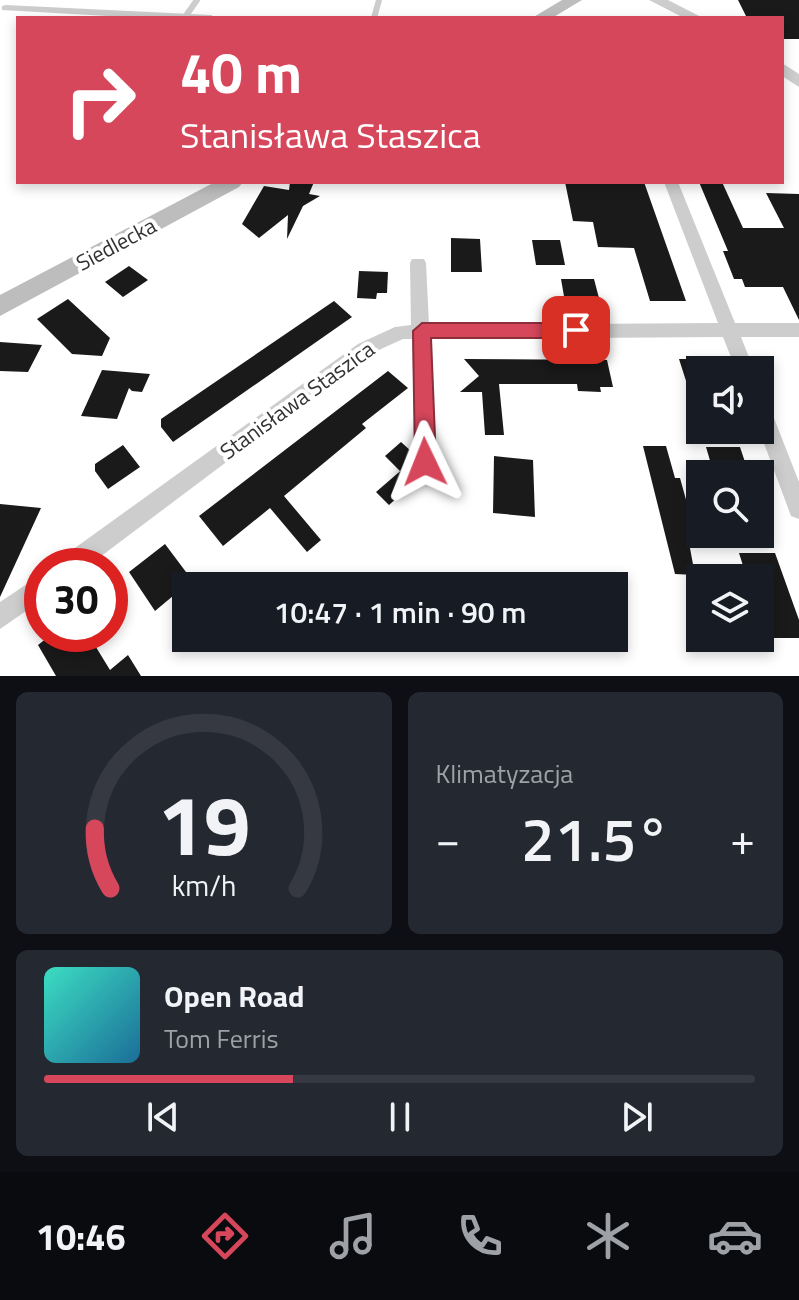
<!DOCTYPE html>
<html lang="pl">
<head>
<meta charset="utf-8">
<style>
	:root { --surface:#171b24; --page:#242831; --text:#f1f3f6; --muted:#9ea1a6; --line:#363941; --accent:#d7475c }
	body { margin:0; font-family:"Titillium Web",sans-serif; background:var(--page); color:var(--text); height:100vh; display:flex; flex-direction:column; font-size:30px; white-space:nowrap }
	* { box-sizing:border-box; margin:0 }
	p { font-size:26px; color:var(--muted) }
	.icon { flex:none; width:44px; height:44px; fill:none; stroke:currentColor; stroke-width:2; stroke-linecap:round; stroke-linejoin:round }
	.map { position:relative; height:676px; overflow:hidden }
	.side { display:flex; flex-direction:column; gap:16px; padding:16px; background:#0d0f14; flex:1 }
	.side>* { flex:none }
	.hud { position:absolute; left:16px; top:16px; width:768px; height:168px; border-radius:0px; box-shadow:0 4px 12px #0003; background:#d7475c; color:#fff; overflow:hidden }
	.fabs { position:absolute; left:686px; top:356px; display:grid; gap:16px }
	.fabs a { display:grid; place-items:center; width:88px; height:88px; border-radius:0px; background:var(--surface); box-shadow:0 4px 12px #0003; font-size:40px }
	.speed { position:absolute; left:24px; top:548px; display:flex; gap:16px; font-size:40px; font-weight:700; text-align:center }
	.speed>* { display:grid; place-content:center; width:104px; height:104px; border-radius:50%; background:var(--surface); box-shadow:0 4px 12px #0003; line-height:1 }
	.speed .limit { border:12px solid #d22; background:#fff; color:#111 }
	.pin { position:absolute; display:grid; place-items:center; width:68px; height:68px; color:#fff; margin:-34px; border-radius:16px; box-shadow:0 4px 12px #0006 }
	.me { position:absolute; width:88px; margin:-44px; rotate:358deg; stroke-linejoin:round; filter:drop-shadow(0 0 6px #0008) }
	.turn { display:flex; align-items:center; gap:28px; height:168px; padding:0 32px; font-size:36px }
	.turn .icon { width:104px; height:104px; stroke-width:2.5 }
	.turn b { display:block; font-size:56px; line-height:68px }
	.big { font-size:60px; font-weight:600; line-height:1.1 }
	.side .card { flex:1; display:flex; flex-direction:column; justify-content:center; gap:12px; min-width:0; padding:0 28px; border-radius:12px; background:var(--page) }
	.side .dial { align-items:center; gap:0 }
	.dial svg { height:208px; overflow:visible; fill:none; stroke:var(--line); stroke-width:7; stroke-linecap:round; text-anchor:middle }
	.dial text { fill:var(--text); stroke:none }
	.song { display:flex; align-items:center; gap:24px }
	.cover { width:96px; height:96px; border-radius:12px; background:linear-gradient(135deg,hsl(170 70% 55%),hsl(200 70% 35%)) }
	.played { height:8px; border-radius:4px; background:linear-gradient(90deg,var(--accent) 35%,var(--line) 35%) }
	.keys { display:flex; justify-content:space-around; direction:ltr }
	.heat { display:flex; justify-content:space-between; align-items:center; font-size:44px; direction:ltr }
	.side .tiles { flex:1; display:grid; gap:16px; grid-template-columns:1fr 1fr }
	.card:last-child { grid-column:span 2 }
	.trip { position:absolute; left:172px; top:572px; width:456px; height:80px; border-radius:0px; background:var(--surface); box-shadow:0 4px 12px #0003; font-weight:600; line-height:80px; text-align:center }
	.menu { display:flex; height:128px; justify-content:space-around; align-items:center; background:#090b0e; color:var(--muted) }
	.menu .icon { width:56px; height:56px }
	.menu .selected { color:var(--accent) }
	.menu b { font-size:36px; color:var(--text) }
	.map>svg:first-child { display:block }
	.building { fill:#1a1a1a }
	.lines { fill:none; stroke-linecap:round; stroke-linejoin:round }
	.service { stroke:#cdcdcd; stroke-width:6 }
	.minor { fill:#cdcdcd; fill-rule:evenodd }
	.tertiary { fill:#cdcdcd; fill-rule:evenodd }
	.secondary { fill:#bdbdbd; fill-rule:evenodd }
	.route { fill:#d7475c; stroke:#8c2e3c; stroke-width:2 }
	.labels { text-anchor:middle; stroke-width:8; stroke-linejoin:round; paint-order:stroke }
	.street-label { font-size:22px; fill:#333; stroke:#fff }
</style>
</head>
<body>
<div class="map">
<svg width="799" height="676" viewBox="0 0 799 676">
	<rect width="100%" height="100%" fill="#fff"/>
	<path class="building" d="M738,0h61v39h-17v-21h-35z
		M290,182h24l-5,12 11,2 -17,10 -16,33 1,-24 -29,23 -17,-14 22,-38 25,4z
		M565,182h79l42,119h-36l-16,-53 -36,-1 -5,-25 -20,-1z
		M699,182h23l21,46h41l-18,-35 33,1v126l-16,-33h-38l-3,-8h-8l-11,-28h5z
		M451,238l29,1 2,33h-31z
		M532,240h28l5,25h-29z
		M129,266l19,14 -25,17 -18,-15z
		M359,271l29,1 -1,21h-10l-1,6 -19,-1z
		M561,279h33l6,23h-35z
		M68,299l42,39 -8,18 -30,-2 -35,-35z
		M334,301l18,16 -179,125 -12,-15v-8z
		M0,342l42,3 -14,27 -28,-1z
		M464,359l143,1 6,27h-13l1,5 -23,-1 -1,-7h-78l5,51h-19l-3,-43h-22l19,-16z
		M679,359h21v53h-4z
		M102,370l48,4 -8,18 -10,-1 -3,-3 -12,31 -36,-3z
		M388,371l20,17 -46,36 4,4 -82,68 37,44 -14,12 -37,-44 -47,38 -24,-30z
		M401,442l11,10v9l-12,10 -15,-15z
		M123,445l17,22 -32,22 -13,-18v-7z
		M643,446h23l9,32h5l15,54h-8l8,43 -20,-1z
		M706,447h34l9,27h-35z
		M494,456l39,4 2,57 -42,-4z
		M405,467l13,12 -29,26 -13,-13z
		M0,504l41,4 -41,89z
		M165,544l27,36 -37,31 -26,-39z
		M739,553h36l24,67v18h-39v-60h-13z
		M52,634h36l22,36 18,-15 13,21h-85l-18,-31z"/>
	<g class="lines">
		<path class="service" d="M185,17l12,-17
			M374,18l5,-18"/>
		<path class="minor" d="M6,5l205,10 6,3h-74l-141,-8v-4z
			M664,182h14l57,141h64v14h-58l13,33h-18l-13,-33 -293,2 5,123 -3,7 -7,2 -7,-2 -3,-7 -3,-123h-9l-33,15 -282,212h-30l3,-8 297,-214 37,-17 16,-2 -1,-62 2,-4h12l2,4 3,62 289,-2z
			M760,400l7,2 3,6 29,74v37l-8,-3 -32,-86z
			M42,574v26l-42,29v-27z"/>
		<path class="tertiary" d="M649,0h19l35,18h-19z
			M782,63l17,11v13l-17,-11z"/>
		<path class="secondary" d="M562,0h20l-30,18h-20z
			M215,182h28l-4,5 -239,129v-21z"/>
	</g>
	<path class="route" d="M422,323h154l9,7 -9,8h-145l5,124 -3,7 -8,3 -7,-3 -3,-7 -2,-131z"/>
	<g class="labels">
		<g class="street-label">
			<text transform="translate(116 244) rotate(-28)" y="8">Siedlecka</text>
			<text transform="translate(297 400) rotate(-36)" y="8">Stanisława Staszica</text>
		</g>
	</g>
</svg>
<div class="fabs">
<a><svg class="icon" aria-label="sound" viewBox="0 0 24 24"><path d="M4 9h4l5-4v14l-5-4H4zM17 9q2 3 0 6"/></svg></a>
<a><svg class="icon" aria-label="search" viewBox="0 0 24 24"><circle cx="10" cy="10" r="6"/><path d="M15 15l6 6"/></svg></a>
<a><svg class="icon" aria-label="layers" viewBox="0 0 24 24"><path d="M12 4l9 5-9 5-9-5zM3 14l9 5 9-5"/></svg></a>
</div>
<div class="speed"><div class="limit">30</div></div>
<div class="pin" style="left:576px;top:330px;background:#d93025"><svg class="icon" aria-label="arrive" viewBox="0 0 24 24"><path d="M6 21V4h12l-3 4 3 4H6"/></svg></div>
<svg class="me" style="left:425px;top:462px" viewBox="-20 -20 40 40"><path d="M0-17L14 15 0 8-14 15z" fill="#d7475c" stroke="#fff" stroke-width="4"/></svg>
<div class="trip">10:47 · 1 min · 90 m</div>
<div class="hud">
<div class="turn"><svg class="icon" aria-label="right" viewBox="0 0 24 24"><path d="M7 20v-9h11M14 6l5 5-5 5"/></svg><div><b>40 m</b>Stanisława Staszica</div></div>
</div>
</div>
<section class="side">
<div class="tiles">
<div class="card dial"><svg viewBox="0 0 100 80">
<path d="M14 69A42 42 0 1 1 86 69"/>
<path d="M14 69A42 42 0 0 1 8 46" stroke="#d7475c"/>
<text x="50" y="56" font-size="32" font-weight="700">19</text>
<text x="50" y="72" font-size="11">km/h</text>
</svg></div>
<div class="card"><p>Klimatyzacja</p>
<div class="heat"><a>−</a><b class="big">21.5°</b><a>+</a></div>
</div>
<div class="card">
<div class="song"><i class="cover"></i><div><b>Open Road</b><p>Tom Ferris</p></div></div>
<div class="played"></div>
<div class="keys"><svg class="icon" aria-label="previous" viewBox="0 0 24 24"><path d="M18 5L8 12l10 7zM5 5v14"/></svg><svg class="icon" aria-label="pause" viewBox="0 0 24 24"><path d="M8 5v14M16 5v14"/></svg><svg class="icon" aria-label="next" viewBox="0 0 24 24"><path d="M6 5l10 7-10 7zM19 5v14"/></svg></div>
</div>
</div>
</section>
<nav class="menu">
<b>10:46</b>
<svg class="icon selected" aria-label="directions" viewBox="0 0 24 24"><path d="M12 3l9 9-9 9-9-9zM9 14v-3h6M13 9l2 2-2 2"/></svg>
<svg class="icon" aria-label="music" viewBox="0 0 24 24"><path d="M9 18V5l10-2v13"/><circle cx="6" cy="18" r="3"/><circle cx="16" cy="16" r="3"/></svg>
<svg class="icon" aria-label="phone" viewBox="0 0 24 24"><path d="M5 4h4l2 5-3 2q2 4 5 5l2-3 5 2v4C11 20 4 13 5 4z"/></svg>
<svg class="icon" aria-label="climate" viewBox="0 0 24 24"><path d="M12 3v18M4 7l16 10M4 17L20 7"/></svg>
<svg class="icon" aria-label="car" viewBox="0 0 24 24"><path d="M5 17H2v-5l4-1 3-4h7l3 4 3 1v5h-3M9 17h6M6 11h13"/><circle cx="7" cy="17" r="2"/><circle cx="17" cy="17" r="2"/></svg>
</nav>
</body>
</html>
